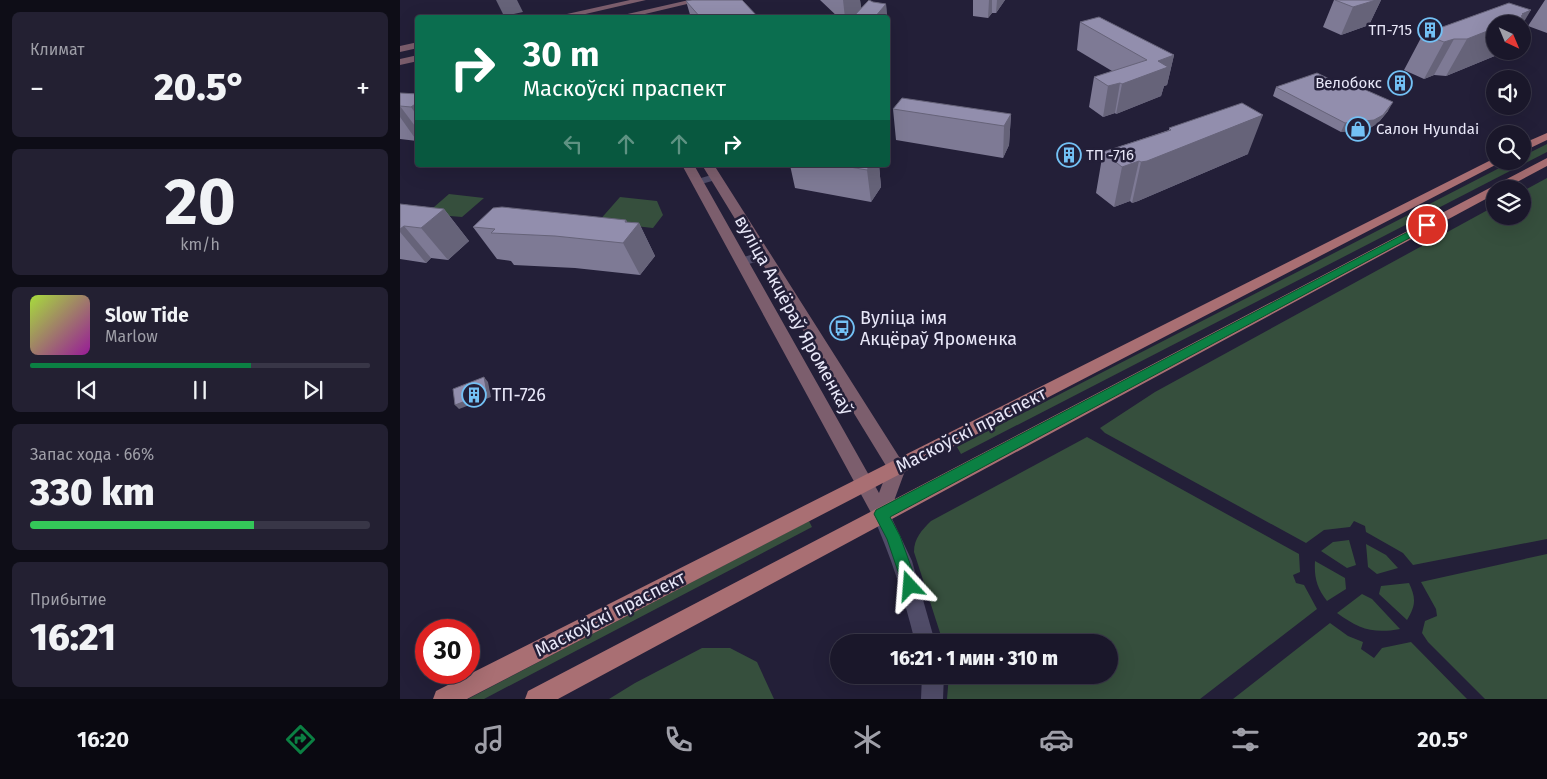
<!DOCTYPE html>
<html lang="ru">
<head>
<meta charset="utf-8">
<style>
	:root { --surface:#1a172a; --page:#232032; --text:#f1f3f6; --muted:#9f9fa8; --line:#383647; --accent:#0b8043 }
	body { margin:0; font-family:"Fira Sans",sans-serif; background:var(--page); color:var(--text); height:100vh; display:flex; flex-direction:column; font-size:19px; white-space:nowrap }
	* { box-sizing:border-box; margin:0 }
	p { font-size:16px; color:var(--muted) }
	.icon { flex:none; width:28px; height:28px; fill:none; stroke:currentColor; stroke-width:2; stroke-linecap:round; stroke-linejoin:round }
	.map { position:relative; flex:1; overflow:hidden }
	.drawer { display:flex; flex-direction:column; gap:12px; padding:12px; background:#0e0d17; width:400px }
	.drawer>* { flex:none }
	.guide { position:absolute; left:15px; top:15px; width:475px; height:152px; border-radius:5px; box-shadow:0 5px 20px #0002,0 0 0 1px var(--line); background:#0b6e4f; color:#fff; overflow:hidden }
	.needle { width:32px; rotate:136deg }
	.controls { position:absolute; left:1086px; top:15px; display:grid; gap:10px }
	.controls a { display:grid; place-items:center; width:45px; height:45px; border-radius:50%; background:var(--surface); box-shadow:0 5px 20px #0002,0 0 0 1px var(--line); font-size:25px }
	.speed { position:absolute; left:15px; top:619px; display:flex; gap:10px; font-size:25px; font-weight:700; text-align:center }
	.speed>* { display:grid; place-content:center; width:65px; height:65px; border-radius:50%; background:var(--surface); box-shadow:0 5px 20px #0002,0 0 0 1px var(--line); line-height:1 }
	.speed .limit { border:8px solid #d22; background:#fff; color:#111 }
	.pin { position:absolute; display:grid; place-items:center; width:42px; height:42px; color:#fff; margin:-21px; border:2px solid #fff; border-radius:50%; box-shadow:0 1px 5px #0007 }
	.me { position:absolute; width:55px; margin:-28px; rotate:341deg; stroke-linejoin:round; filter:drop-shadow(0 0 4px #0008) }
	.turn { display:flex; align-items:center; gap:18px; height:105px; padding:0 25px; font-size:22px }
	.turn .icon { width:65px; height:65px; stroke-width:2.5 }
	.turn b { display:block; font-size:35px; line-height:42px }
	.lanes { display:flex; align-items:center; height:48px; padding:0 25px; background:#0003; justify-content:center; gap:25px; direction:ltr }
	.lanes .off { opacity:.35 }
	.big { font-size:38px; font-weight:800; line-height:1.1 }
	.drawer .card { flex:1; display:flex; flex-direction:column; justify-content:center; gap:8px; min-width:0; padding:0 18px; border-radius:8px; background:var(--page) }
	.drawer .dial { align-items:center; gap:0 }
	.dial b { font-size:65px; line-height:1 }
	.song { display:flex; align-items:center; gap:15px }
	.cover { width:60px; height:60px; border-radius:8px; background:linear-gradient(135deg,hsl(80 70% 55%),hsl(300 70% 35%)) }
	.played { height:5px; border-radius:2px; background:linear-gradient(90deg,var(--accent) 65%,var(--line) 65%) }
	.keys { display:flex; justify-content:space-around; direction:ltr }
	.heat { display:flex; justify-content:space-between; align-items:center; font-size:28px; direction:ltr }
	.charge { height:8px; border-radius:4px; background:linear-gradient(90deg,#34c759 66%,var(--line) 0) }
	.trip { position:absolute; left:430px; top:634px; width:288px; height:50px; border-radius:25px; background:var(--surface); box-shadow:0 5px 20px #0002,0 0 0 1px var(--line); font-weight:800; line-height:50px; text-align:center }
	.tabs { display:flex; height:80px; justify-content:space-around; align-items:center; background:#0a0911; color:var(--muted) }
	.tabs .icon { width:35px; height:35px }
	.tabs .current { color:var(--accent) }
	.tabs b { font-size:22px; color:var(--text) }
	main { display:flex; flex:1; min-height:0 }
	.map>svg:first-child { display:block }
	.green { fill:#364f3d }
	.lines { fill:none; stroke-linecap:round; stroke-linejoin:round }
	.street { fill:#504c68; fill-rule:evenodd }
	.secondary { fill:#7c5e6d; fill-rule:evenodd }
	.primary { fill:#a96f73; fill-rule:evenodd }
	.wall { fill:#7e7a95 }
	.shaded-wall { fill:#666379 }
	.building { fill:#928ead; stroke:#666379 }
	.route { fill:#0b8043; stroke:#07532c }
	.labels { text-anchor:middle; stroke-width:5; stroke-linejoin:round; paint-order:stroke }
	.far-poi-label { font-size:15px; fill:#e8e7f8; stroke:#231f38; text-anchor:end }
	.street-label { font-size:18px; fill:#e8e7f8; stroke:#231f38 }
	.poi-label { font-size:18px; fill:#e8e7f8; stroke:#231f38; text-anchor:start }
</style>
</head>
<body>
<main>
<section class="drawer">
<div class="card"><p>Климат</p>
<div class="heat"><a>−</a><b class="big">20.5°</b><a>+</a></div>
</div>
<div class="card dial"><b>20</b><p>km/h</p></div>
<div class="card">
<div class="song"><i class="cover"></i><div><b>Slow Tide</b><p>Marlow</p></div></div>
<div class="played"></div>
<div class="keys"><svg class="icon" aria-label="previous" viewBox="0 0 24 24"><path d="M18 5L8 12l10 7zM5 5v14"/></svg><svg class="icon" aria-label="pause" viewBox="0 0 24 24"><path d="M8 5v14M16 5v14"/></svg><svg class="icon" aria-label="next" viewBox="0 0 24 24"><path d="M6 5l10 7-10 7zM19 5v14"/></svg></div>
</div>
<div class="card"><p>Запас хода · 66%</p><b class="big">330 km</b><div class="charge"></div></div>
<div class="card"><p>Прибытие</p><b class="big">16:21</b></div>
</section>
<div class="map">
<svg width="1147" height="699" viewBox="0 0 1147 699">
	<rect width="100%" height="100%" fill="#231f38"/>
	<path class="green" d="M1147,144v8l-586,302 -4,-7 556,-286h9l1,-5z
		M1147,178v361l-134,26 -10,-12 -37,-21 -1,-6 -11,-5 -4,6 -26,3 -18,13 -201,-110 -5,-5 55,-36 340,-186v10h27l1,-25z
		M49,194l35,4 -22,19 -36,-3z
		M220,197l37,4 6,14 -10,13 -55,-6z
		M687,437l212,117 1,18 -7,3 3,8 8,2 13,24 -117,90h-253l2,-24h160v-33h-166l-29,-90c0,-14 8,-22 17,-31z
		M409,521l3,6 -328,172h-16z
		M949,540l7,25 -9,3 -26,-17 12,-9z
		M966,544l20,11 12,13 -21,6 -9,-7z
		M1147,554v145h-62l-57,-57 -6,-9 3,-12 12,-5 -1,-7 -15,-27z
		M915,561l30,17 1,11 -19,12c-10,-13 -13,-23 -12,-40z
		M1009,583c7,15 7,22 -2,37l-28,-26 2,-8z
		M962,594l10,5 28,30c-27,5 -41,0 -63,-16z
		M930,623l18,13 15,6 -2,7 13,9 8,-10 29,-6 56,57h-234z
		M302,648h28l27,14 17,37h-165l26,-16z"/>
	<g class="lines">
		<path class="street" d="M315,174l4,1 2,2 -2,2 -21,6 -6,-3 2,-2z
			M364,251l7,4 -2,3 -27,8 -5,-1 -2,-3 2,-3z
			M481,506l6,2 25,53 23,81h-20c-11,-45 -24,-86 -43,-128l3,-6z
			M522,675h22l-1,24h-22z"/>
		<path class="secondary" d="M230,0h16l-78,18h-19z
			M289,0h15l-76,18h-18z
			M18,42v6l-18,4v-6z
			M18,55v6l-18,4v-6z
			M282,165h12l185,328 9,-24 -186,-304h12l189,298 3,5 -19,52 -6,2 -6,-2z"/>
		<path class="primary" d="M1147,133v7l-25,12v-8z
			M1095,158v3h8l-1036,538h-34l3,-8z
			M1147,158v8l-43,23h-9v5l-937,505h-33l3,-8z"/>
	</g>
	<path class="wall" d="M420,0h40l1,8 12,-6 13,2 1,14h-48z
		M573,0h32l-9,13h-4l-4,5 -15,-2z
		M934,0h47l-12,25 -28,10 -18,-8z
		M1145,0h2v33l-19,-7z
		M286,1l73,17h-68z
		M1109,3l-14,48h7v2l-56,23 -12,-1 -10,4 -20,-9 19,-36z
		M680,22l94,33 -7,30 -3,1 -3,10 -45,18 -1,-1 -12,4 -14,-10 5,-30 18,-6 -35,-21z
		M876,87l112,24 -10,12 -8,5 -29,4 -68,-36z
		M0,93l18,1v46l-1,1 -17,-2z
		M493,109l118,5 -2,31 -6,13 -107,-18z
		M769,128l79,26 -110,47 -6,2 -2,-2 -16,6 -18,-14 7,-41 66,-22z
		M390,165h89l2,22 -10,15 -76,-14z
		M0,204l44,5 25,32 -21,19 -17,-2 -5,5 -26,-4z
		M226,220l1,2 12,1 16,33 -15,19 -65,-7 -61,-3 -3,-4 -14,-2 -24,-32z"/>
	<path class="shaded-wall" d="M96,0h21l6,12 -19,4z
		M443,0h17l3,18h-18z
		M589,0h3v13l-4,5z
		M597,0h8l-9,13z
		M976,0h5l-12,25 -28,10 12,-28z
		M486,4l1,14h-13z
		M1131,10l-9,15v-1h-16l16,-10z
		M1095,28v23h7v2l-56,23 21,-37z
		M1054,39l-20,36 -10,4 20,-37z
		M774,55l-7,30 -3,1 -3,10 -45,18 6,-30 36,-23z
		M720,83l-5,30 -12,4 5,-31z
		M18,102v15l-7,-10z
		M993,102l-5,9 -10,12 -8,5 -29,4 4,-9z
		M0,106l18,24 -1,11 -17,-24z
		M611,114l-2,31 -6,13 1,-32z
		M863,115l-15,39 -110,47 -6,2 9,-41z
		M739,161l-9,40 -16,6 8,-40z
		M470,165h9l2,22 -10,15 -4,-32z
		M44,209l25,32 -21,19 -27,-32z
		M226,220l6,12 7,-9 16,33 -15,19 -17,-32 2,-21z
		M4,226l27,32 -5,5 -26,-31v-3z
		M84,377l4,5 3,15 -32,12 -4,-4z"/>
	<path class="building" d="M292,0h50l17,18h-58l-15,-17z
		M469,0l4,2 13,2 -12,14h-22z
		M935,0h41l-23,7z
		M1109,3l22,7 -9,4 2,1 -3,1 3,1 -18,7h-11v4l-28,11h-13l-10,3 -21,-8z
		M699,17l75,38 -16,6 10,6 -46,17 -2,-1 -12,3 -14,-9 53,-17 -67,-38z
		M917,73l35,17 7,-3 34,15 -10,13 -9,5 -29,3 -69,-36z
		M0,93l18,1v8l-7,5 -11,-1z
		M502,98l109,16 -7,12 -111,-17z
		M842,103l21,12 -116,46 -6,1 -2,-1 -17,6 -19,-15 68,-22 -2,-2z
		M438,165h32l-3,5z
		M0,204l44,5 -23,19 -17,-2 -4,3z
		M102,207l124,13 -1,2 14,1 -16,20 -68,-7 -64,-3 4,-4 -22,-2 20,-19z
		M84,377l3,16 -32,12 -2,-16z"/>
	<path class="route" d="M1027,222l3,1v4l-540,290 10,19 18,50 -2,6 -6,2 -5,-2 -18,-53 -13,-25 2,-4z"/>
	<defs>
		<g id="building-ring" transform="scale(1.25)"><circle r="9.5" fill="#231f38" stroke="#73c1f5" stroke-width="1.5"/><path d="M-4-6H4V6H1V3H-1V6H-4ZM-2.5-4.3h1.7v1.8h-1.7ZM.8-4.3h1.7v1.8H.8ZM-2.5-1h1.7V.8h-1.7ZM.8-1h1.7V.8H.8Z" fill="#73c1f5"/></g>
		<g id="shop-ring" transform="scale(1.25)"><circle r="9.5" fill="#231f38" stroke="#73c1f5" stroke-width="1.5"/><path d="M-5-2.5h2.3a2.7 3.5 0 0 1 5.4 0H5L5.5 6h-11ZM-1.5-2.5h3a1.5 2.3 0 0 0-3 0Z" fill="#73c1f5"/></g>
		<g id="bus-ring" transform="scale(1.25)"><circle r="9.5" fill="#231f38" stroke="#73c1f5" stroke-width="1.5"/><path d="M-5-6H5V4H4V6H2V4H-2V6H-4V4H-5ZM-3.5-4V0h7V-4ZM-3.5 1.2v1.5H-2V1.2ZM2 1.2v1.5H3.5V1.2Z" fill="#73c1f5"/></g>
	</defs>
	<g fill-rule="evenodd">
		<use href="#building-ring" x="1030" y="30"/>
		<use href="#building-ring" x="1000" y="83"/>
		<use href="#shop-ring" x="958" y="129"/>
		<use href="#building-ring" x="669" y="155"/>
		<use href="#bus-ring" x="442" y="328"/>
		<use href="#building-ring" x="74" y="395"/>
	</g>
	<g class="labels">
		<g class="far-poi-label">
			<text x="1012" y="35">ТП-715</text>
			<text x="982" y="88">Велобокс</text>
			<text x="976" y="134" text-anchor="start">Салон Hyundai</text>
			<text x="686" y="160" text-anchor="start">ТП -716</text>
		</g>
		<g class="street-label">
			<text transform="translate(394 315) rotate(61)" y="6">вуліца Акцёраў Яроменкаў</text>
			<text transform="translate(571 430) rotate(-27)" y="6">Маскоўскі праспект</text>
			<text transform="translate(210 614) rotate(-27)" y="6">Маскоўскі праспект</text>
		</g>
		<g class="poi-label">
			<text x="460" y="324">Вуліца імя<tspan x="460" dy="21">Акцёраў Яроменка</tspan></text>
			<text x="92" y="401">ТП-726</text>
		</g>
	</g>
</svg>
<div class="controls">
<a><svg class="needle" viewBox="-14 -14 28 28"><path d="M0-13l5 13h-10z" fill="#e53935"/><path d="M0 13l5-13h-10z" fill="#9f9fa8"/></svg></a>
<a><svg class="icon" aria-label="sound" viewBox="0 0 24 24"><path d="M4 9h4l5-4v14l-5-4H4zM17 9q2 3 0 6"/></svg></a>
<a><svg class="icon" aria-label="search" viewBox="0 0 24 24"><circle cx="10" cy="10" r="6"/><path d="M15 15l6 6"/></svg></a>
<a><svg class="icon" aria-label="layers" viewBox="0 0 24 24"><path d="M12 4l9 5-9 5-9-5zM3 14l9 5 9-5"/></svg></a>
</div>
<div class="speed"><div class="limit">30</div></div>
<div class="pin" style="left:1027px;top:225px;background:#d93025"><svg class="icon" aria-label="arrive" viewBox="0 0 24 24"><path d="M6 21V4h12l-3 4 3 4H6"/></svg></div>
<svg class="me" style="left:510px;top:586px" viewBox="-20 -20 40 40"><path d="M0-17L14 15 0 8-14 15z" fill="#0b8043" stroke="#fff" stroke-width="4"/></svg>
<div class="trip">16:21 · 1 мин · 310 m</div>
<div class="guide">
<div class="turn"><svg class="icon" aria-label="right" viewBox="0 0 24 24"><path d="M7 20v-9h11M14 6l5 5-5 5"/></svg><div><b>30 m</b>Маскоўскі праспект</div></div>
<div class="lanes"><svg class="icon off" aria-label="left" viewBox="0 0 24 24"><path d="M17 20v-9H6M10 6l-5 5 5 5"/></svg><svg class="icon off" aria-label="ahead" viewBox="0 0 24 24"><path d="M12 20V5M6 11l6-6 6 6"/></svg><svg class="icon off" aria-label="ahead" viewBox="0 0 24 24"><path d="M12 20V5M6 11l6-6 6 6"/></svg><svg class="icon" aria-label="right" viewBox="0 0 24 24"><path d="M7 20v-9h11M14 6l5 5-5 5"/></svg></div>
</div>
</div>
</main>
<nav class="tabs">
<b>16:20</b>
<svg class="icon current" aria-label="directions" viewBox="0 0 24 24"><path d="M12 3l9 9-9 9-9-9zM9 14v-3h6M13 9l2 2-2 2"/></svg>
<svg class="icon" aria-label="music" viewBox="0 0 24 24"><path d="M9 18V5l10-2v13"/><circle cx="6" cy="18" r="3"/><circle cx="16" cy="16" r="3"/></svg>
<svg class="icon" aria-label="phone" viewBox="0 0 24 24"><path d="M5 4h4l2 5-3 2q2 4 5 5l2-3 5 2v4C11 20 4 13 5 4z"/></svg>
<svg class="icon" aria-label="climate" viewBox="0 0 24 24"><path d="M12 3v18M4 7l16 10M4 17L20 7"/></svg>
<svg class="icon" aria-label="car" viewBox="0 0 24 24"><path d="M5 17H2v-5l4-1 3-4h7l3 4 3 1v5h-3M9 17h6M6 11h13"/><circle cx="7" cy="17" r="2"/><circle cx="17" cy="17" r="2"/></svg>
<svg class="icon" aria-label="filters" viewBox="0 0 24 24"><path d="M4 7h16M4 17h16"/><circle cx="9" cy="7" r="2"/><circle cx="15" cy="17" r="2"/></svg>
<b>20.5°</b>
</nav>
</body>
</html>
